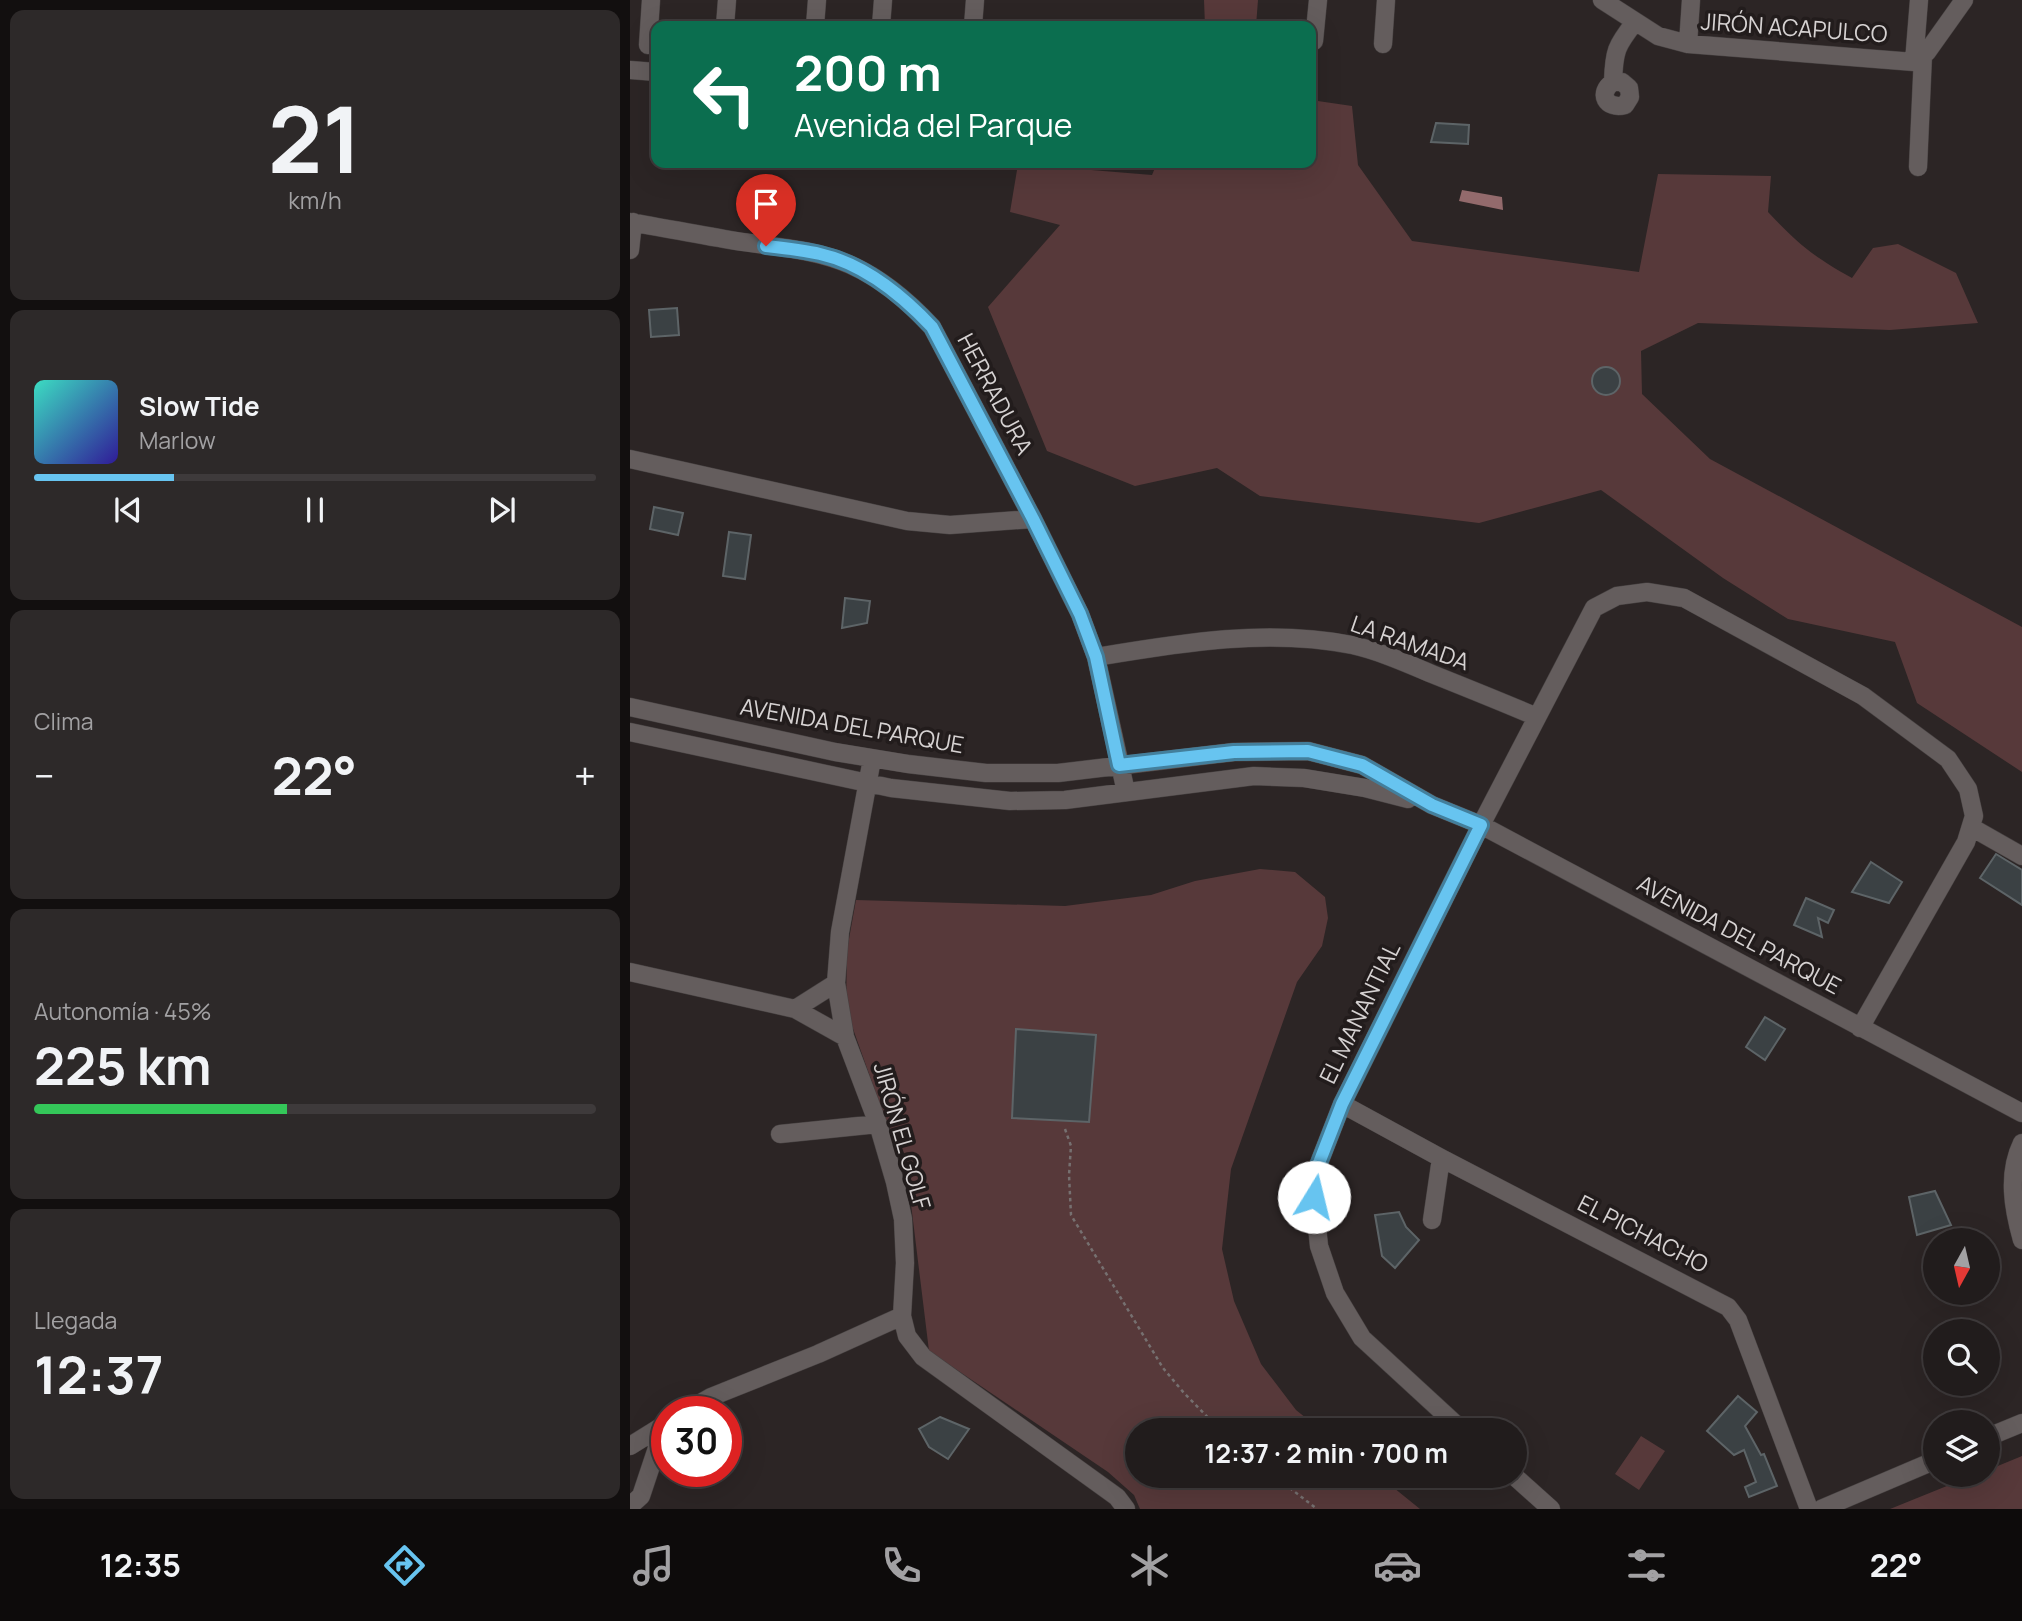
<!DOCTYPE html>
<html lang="es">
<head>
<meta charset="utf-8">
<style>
	:root { --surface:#211c1c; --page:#2d2929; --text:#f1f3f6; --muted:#a2a1a3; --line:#3e3a3b; --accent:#67c4f0 }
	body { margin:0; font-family:Manrope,sans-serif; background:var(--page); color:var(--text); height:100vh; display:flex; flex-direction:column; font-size:26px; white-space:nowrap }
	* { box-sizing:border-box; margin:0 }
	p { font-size:23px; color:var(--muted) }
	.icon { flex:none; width:38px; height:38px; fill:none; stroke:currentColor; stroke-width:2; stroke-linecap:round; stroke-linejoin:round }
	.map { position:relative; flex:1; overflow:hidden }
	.details { display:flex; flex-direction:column; gap:10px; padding:10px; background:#120f0f; width:630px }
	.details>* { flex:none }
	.banner { position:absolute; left:21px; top:21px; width:665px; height:147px; border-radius:14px; box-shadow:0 7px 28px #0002,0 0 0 2px var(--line); background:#0b6e4f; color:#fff; overflow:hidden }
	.needle { width:46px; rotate:188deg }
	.fabs { position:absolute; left:1293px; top:1228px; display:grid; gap:14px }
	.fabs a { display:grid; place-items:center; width:77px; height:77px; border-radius:50%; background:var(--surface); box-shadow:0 7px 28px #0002,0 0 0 2px var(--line); font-size:35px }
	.speed { position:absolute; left:21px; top:1396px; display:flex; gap:14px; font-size:35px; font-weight:700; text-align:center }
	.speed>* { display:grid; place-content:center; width:91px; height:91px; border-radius:50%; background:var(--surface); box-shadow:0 7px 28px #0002,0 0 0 2px var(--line); line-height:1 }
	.speed .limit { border:10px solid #d22; background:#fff; color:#111 }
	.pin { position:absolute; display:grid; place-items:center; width:60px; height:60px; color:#fff; margin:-72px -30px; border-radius:50% 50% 50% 0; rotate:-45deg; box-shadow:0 0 7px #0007 }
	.pin .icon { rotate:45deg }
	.me { position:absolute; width:77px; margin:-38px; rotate:9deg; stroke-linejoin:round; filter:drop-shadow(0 0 5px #0008) }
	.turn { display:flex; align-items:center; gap:24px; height:147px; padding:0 28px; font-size:32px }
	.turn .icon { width:91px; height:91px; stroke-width:2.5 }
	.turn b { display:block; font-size:49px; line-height:60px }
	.big { font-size:52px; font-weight:700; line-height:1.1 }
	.details .tile { flex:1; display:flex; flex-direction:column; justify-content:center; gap:10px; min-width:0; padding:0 24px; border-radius:14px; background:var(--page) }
	.details .dial { align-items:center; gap:0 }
	.dial b { font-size:91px; line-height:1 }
	.song { display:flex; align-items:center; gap:21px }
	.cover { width:84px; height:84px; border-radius:10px; background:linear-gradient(135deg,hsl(170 70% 55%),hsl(250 70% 35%)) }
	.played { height:7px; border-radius:4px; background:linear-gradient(90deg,var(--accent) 25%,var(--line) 25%) }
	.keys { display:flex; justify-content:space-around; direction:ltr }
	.heat { display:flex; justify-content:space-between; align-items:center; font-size:38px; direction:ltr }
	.charge { height:10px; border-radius:5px; background:linear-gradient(90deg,#34c759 45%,var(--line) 0) }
	.trip { position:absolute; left:495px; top:1418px; width:402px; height:70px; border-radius:35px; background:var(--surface); box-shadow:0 7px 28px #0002,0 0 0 2px var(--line); font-weight:700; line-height:70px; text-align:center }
	.dock { display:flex; height:112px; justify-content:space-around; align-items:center; background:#0d0b0b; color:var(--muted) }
	.dock .icon { width:49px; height:49px }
	.dock .current { color:var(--accent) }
	.dock b { font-size:32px; color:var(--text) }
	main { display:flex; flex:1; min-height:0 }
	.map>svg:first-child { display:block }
	.green { fill:#57393a }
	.water { fill:#936a6c }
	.building { fill:#3b4144; stroke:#5d6467; stroke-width:2 }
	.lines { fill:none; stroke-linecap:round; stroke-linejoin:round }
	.minor-casing { stroke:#464141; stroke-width:19 }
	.path { stroke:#767070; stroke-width:2.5; stroke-dasharray:3.5 3.5; stroke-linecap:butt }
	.minor { stroke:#645d5d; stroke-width:18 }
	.route-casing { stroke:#437f9c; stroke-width:18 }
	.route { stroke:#67c4f0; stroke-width:12 }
	.labels { text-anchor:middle; stroke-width:7; stroke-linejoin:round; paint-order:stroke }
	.street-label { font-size:23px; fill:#d6d2d2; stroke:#221c1c }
</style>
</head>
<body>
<main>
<section class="details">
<div class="tile dial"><b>21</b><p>km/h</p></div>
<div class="tile">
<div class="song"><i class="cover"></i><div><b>Slow Tide</b><p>Marlow</p></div></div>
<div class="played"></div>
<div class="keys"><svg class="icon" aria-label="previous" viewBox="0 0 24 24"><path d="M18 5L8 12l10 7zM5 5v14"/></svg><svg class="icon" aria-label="pause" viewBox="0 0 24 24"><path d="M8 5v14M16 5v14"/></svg><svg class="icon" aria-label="next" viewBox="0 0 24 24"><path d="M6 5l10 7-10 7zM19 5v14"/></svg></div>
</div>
<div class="tile"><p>Clima</p>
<div class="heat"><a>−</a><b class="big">22°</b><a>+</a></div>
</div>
<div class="tile"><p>Autonomía · 45%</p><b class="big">225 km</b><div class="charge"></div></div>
<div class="tile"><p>Llegada</p><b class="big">12:37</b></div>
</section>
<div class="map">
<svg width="1392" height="1509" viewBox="0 0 1392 1509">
	<rect width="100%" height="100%" fill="#2c2525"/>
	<path class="green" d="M574,0h54l-2,26h-51z
		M681,100l41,6 6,59 54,76 227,31 19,-98 113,2 -3,36c30,32 46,45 84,66l21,-30 25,-4 58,29 22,50 -88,7 -192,-7 -57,28 1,43 68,65 312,168v145l-105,-69 -22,-61 -107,-23 -65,-41 -122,-88 -122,33 -219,-27 -43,-28 -82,18 -88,-35 -59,-144 72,-82 -50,-13 8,-48 134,11 5,-12h154z
		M630,869l35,3 30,25 3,21 -6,28 -25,36 -66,187 -9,80 12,52 27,63 35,46 25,20h-183v45h240l42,34h-280l-6,-14 -26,-23 -179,-121 -24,-196 -20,-36 -39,-110 1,-59 9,-50 209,6 86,-11 44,-14z
		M1011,1436l24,15 -26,39 -24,-16z
		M1392,1456v53h-132l84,-34h14v-5z"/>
	<path class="water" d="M832,190l40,7 1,13 -44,-9z"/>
	<path class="building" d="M806,123l33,2 -1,19 -37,-2z
		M47,308l2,27 -28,2 -2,-27z
		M962 381a14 14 0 1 1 28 0a14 14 0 1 1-28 0Z
		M24,507l29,6 -5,22 -28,-6z
		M99,532l22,3 -6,44 -22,-3z
		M215,598l25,3 -3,22 -25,5z
		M1366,854l26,16v35l-42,-27z
		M1241,862l31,20 -13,21 -37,-11z
		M1176,898l28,12 -6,13 -10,-5 4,19 -28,-12z
		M1135,1017l20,12 -20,31 -19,-13z
		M386,1029l80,6 -7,87 -77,-4z
		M1305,1191l16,34 -34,10 -8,-38z
		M769,1212l7,15 13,13 -24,28 -13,-12 -7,-41z
		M1108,1396l19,16 -12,14 16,29 3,-1 13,32 -28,11 -4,-10 11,-5 -12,-32 -10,5 -27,-24z
		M310,1417l29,12 -21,30 -19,-12 -10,-18z"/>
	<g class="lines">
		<g class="minor-casing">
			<path id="minor" d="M972,0l56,36 30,8 226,18 13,-10 37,-52
				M95,26l2,-26
				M185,26l2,-26
				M251,26l2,-26
				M343,26l2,-26
				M684,41l4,-41
				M753,44l3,-44
				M1058,44l3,-44
				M18,45l3,-45
				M1284,62l5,-62
				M0,70l26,2
				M983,82h9l7,6 1,9 -5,8c-19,5 -28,-12 -12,-23 1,-31 3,-36 22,-60
				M1288,167l5,-112
				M0,222c35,6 70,13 106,19 39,6 79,8 115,24 31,14 58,37 81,62l101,192 47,95 16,43 30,135
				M0,250l3,-28
				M0,459l277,62 43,4 83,-6
				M466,657c84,-14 171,-29 256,-12 27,6 54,18 80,29 35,14 70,28 105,43
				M0,707l205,45 73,12 78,9h72l176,-21 74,-1 54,14 70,40 49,20 541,288
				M0,732l261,56 119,13 55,-1 189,-24 50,2 61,10 43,11
				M242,759l-32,173 -4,51 9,54 33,87 17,58 8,37 2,44 -3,53 5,20 16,21 194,140 9,12
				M1341,827l51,29
				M0,972l165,37
				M206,983l-41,26 50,28
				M712,1104l99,54 287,149 10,13 71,189
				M150,1134l98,-10
				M1392,1143c-15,31 -9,65 0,97
				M802,1220l9,-62
				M55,1412l26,-15 107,-43 84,-38
				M832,1430l-100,-92 -27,-45 -16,-47 -5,-49 5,-34 23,-59 139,-279 113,-217 23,-12 30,-4 37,6 179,98 85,63 20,30 6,27 -8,26 -106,186
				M1358,1437l34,-14
				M0,1446l37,-23
				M883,1475l38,34
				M0,1506l11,-10 24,-72
				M1191,1509l115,-49"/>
		</g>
		<path class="path" d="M435,1129l6,17 -2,29 2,40 92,153 21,25 36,37
			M643,1475l44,34"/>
		<use href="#minor" class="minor"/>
	</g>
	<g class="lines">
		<g class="route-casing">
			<path id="route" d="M136,246c18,2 37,4 54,8 44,10 82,41 112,73l101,192 47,95 16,43 23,108 115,-13 74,-1 54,14 70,40 49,20 -139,279 -23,59 -5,34"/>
		</g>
		<use href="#route" class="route"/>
	</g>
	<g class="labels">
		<g class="street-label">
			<text transform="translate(1164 28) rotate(4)" y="8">JIRÓN ACAPULCO</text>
			<text transform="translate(365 394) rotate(62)" y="8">HERRADURA</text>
			<text transform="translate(780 643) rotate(19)" y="8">LA RAMADA</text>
			<text transform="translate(222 726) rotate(10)" y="8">AVENIDA DEL PARQUE</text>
			<text transform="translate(1109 935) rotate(28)" y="8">AVENIDA DEL PARQUE</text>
			<text transform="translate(730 1013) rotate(-64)" y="8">EL MANANTIAL</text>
			<text transform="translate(272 1136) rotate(74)" y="8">JIRÓN EL GOLF</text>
			<text transform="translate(1013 1234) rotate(27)" y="8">EL PICHACHO</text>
		</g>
	</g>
</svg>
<div class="fabs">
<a><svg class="needle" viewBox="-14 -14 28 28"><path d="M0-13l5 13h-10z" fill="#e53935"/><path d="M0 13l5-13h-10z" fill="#a2a1a3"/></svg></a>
<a><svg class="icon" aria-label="search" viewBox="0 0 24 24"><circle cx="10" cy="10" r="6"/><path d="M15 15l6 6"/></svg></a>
<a><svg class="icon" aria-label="layers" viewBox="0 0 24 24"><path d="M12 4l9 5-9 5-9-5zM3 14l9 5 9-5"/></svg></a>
</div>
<div class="speed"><div class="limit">30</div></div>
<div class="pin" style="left:136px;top:246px;background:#d93025"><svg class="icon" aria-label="arrive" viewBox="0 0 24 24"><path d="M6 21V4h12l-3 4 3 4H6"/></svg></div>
<svg class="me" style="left:684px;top:1197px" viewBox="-20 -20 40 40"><circle r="19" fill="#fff"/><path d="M0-13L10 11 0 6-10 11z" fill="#67c4f0"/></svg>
<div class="trip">12:37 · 2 min · 700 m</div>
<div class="banner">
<div class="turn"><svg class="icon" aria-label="left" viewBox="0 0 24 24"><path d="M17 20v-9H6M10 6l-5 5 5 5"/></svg><div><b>200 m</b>Avenida del Parque</div></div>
</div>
</div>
</main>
<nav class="dock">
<b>12:35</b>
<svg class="icon current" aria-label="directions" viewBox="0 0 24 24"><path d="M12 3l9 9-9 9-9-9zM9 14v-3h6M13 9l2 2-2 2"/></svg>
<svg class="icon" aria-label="music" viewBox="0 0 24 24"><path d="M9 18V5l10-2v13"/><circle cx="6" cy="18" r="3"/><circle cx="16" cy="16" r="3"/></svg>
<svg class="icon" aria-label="phone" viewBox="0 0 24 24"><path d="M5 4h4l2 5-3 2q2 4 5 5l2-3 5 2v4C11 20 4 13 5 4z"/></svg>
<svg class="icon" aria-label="climate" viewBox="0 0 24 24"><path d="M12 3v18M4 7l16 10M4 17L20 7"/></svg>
<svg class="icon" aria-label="car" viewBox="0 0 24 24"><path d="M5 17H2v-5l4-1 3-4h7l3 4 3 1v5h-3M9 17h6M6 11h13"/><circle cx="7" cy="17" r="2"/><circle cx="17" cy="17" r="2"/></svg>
<svg class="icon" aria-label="filters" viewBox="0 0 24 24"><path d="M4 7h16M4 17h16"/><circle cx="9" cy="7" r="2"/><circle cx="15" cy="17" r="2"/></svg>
<b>22°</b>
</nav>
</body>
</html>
